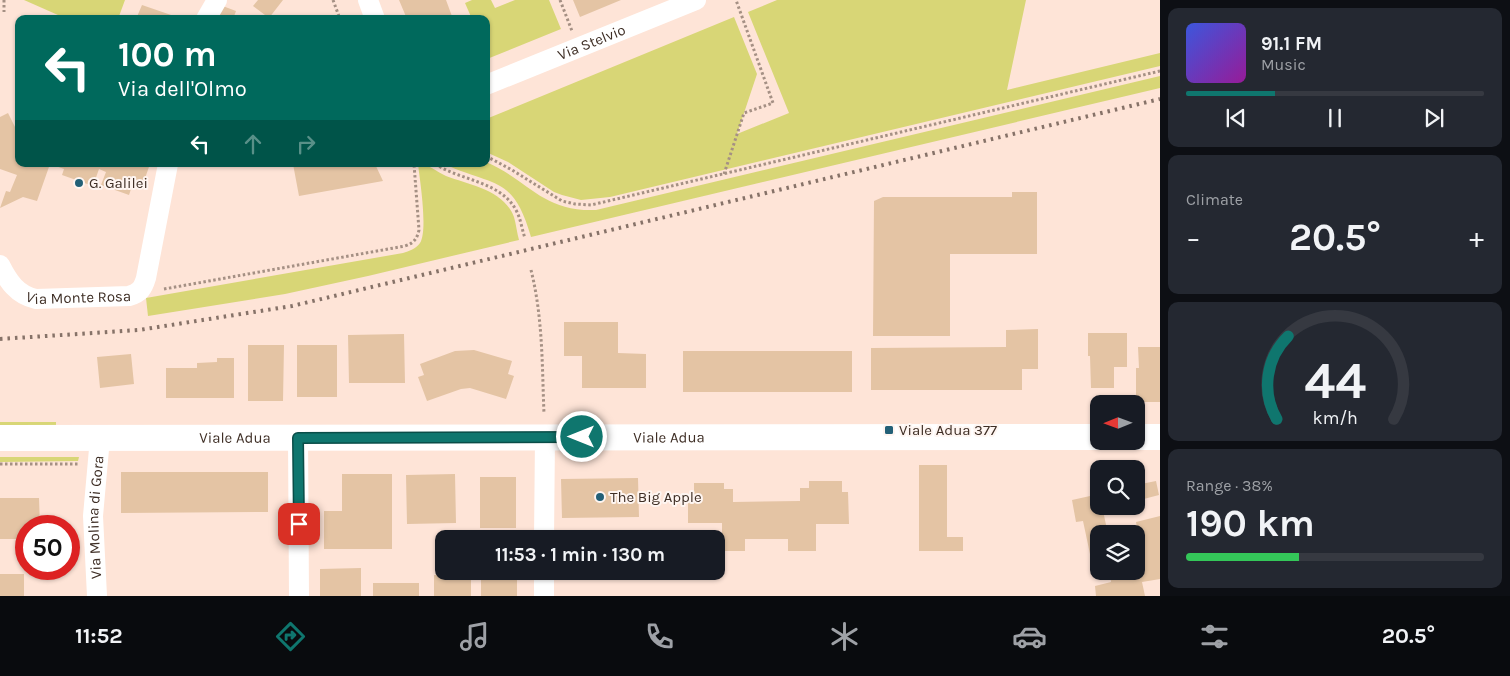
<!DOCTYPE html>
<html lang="en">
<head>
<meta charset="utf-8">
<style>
	:root { --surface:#171b24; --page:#242831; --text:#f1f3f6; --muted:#9ea1a6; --line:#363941; --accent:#0f766e }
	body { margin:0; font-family:Karla,sans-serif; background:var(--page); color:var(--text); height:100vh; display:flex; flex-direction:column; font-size:19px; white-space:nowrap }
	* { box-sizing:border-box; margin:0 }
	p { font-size:16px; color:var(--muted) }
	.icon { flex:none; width:28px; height:28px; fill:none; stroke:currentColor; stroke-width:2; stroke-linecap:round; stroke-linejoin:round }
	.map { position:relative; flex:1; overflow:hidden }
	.drawer { display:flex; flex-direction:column; gap:8px; padding:8px; background:#0d0f14; width:350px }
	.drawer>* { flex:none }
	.guide { position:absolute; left:15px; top:15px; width:475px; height:152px; border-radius:10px; box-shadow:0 1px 4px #0004; background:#00695c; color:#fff; overflow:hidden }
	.needle { width:32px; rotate:269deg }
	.tools { position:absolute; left:1090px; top:395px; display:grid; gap:10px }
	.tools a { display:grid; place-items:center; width:55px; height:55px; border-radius:10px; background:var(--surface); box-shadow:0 1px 4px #0004; font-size:25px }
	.speed { position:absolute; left:15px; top:515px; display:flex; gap:10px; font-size:25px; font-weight:700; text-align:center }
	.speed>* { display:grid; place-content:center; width:65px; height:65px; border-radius:50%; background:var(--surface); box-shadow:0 1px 4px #0004; line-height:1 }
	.speed .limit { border:8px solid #d22; background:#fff; color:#111 }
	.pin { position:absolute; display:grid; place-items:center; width:42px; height:42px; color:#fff; margin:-21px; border-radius:10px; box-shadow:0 2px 8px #0006 }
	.me { position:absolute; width:55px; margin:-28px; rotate:270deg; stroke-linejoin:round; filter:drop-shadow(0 0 4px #0008) }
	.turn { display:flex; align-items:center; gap:18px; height:105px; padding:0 20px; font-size:22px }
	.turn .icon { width:65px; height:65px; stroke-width:2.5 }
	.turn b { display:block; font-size:35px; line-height:42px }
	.lanes { display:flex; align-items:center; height:48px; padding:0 20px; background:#0003; justify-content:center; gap:25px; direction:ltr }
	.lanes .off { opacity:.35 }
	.big { font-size:38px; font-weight:700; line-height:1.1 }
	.drawer .tile { flex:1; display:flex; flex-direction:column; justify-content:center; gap:8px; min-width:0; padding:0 18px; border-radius:10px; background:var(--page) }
	.drawer .dial { align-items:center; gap:0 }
	.dial svg { height:130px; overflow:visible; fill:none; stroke:var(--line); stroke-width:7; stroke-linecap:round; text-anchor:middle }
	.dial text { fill:var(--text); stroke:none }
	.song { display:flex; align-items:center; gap:15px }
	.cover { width:60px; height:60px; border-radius:8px; background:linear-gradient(135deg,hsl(230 70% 55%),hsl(300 70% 35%)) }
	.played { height:5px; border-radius:2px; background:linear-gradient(90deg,var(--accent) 30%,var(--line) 30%) }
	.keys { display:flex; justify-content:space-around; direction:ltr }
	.heat { display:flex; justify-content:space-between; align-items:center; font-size:28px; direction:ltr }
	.charge { height:8px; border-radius:4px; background:linear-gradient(90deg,#34c759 38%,var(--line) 0) }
	.trip { position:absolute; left:435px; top:530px; width:290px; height:50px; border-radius:10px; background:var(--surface); box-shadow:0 1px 4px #0004; font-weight:700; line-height:50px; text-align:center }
	.menu { display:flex; height:80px; justify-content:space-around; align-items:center; background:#090b0e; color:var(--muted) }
	.menu .icon { width:35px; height:35px }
	.menu .current { color:var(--accent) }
	.menu b { font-size:22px; color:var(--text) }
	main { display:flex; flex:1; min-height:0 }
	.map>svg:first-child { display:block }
	.green { fill:#d8d676 }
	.building { fill:#e4c4a4 }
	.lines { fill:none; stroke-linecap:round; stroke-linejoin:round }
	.path { stroke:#a59084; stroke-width:3; stroke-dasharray:2.5 2.5; stroke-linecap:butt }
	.minor { stroke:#fff; stroke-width:20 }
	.major { stroke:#fff; stroke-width:26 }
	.rail { stroke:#867268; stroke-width:4; stroke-dasharray:2.5 5; stroke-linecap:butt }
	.route-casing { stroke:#0a4d48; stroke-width:12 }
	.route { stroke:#0f766e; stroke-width:9 }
	.poi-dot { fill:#236077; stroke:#fef5f1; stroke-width:2 }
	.labels { text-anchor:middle; stroke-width:4; stroke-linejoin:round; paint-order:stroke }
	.street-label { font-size:15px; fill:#3e2e25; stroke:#fef5f1 }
	.poi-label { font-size:15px; fill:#3e2e25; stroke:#fef5f1; text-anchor:start }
</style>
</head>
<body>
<main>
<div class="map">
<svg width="1160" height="596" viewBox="0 0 1160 596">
	<rect width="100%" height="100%" fill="#fee4d7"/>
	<path class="green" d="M24,0h101l-7,19h-51z
		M472,0h19l4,8 20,-8h34l12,29 -74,30 -1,-40h-14l-7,-16z
		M777,0h249l-19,90 153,-37v13l-550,131 -29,3 -19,-5 -8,-3 -46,-30 -22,-10v-33l248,-102 23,57 -20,60 52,-21 -41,-101z
		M1160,76v12l-629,149c-18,-62 -36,-50 -87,-73h42v-2c44,19 56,50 110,48z
		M418,164c11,0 19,8 28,12 24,9 58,14 68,41 2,7 3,16 5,23l-151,36 -83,18 -137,22 -2,-18 257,-45c6,-2 13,-4 17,-10 8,-13 0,-62 -2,-79z
		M0,422h56v6h-56z
		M0,457h79l-1,4 -78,1z"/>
	<path class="building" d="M258,0h25l-14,18 -16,-12z
		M399,0h47l7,19h-46z
		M573,0h48l-41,17z
		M142,5l32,11 -1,3h-37z
		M220,5l16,6 -3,8h-20z
		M8,113l11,22v29h131l-7,20 -9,-4 -5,15 -28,-10 5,-13 -7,-3 -6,17 -31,-11 2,-6 -14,-5 -13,37 -14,-4 -23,11 6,-17 4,1 7,-17 -17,-6v-52z
		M293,164h82l8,17 -84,15z
		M1012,192h25v62h-87v82h-77l1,-135 9,-4h129z
		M564,322h54v31l28,1v34h-64v-32h-18z
		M1038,329v40h-16v21h-151v-42l135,-1v-17z
		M1088,333h39v34h-13v21h-23l-1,-32h-2z
		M404,334l1,49h-56l-1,-48z
		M248,345h36l-1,56h-35z
		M297,345h40v52h-40z
		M1138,347h22v55h-24v-34h3z
		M474,350l38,11 -4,13 6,2 -8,23 -36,-11 -9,1 -34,12 -9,-24 6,-2 -4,-11 35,-13z
		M683,351h169v41h-169z
		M131,354l3,30 -34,4 -3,-31z
		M217,358h17v40h-68v-30h31v-5l20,-1z
		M919,465h28v72h16v14h-44z
		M121,472h147v40l-147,1z
		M342,474h50v75h-68v-38h18z
		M455,474l1,49 -49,1 -1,-49z
		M480,477h36v51h-36z
		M638,478l1,39 -77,1 -1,-39z
		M809,481h33v11h6l1,32h-33v27h-28v-12h-43v12h-23v-28h-34v-28h6v-12h30v6h9v13l67,-1v-13h9z
		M1156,481l3,14 -23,6v-16z
		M1099,494v12h3l6,28h-9v18l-9,2 -7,-33 -7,1 -4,-22z
		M0,498h39l1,28h-14v13h-26z
		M1160,516v63l-18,3 3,14h-49l-1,-10 16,-4 -1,-11h26v-26l4,-1 -4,-22z
		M361,568v28h-41v-27z
		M0,574h24v22h-24z
		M481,574h36v22h-36z
		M434,575h37v21h-37z
		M373,583h46v13h-46z"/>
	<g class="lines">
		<path class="path" d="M4,0v12
			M333,0l7,19
			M560,0l12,31
			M486,156l26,14 50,31 13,3 16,1 569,-134
			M435,164c26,17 67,17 82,48 4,8 5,18 8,26
			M724,174l20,-61 29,-10 -37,-103
			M531,270c12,48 11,96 13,144
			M164,289l241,-43c9,-3 12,-7 14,-16l-5,-66
			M0,464h79"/>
		<g class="minor">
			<path d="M368,0l7,19"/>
			<path d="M206,19l11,-19"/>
			<path id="s1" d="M486,85l210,-85"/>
			<path id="s2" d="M0,265c8,16 17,30 36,34l93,-3c11,-3 14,-8 17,-18l22,-114"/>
			<path d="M298,438l1,158"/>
			<path d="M544,539l1,-101"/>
			<path id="s3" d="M97,596l-4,-80 7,-78"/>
			<path d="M544,596v-25"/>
		</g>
		<g class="major">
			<path d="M1136,437h24"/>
			<path id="s4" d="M0,438l1099,-1"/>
		</g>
		<path class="rail" d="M0,339l139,-9 153,-24 868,-207"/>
	</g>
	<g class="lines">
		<g class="route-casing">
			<path id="route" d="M299,524l-1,-86 284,-1"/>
		</g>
		<use href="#route" class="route"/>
	</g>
	<g class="poi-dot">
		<circle cx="79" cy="183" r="5"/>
		<rect x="884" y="425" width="10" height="10" rx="2.5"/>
		<circle cx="600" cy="497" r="5"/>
	</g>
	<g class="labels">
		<g class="street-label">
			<text dy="5" stroke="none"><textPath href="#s1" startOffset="114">Via Stelvio</textPath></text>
			<text dy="5" stroke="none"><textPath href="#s2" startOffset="94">Via Monte Rosa</textPath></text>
			<text dy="5" stroke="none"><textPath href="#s4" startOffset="669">Viale Adua</textPath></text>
			<text dy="5" stroke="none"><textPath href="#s4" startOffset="235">Viale Adua</textPath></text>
			<text dy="5" stroke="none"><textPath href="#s3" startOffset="79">Via Molina di Gora</textPath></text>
		</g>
		<g class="poi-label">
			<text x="89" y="188">G. Galilei</text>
			<text x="899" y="435">Viale Adua 377</text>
			<text x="610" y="502">The Big Apple</text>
		</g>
	</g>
</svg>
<div class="tools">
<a><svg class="needle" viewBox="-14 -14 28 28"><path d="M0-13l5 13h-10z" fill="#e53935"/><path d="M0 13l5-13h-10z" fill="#9ea1a6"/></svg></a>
<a><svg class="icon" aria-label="search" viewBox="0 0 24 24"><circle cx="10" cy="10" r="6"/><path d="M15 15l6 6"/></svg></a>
<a><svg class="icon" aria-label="layers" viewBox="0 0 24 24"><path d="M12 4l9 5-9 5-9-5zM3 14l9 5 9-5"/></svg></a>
</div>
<div class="speed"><div class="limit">50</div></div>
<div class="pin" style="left:299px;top:524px;background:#d93025"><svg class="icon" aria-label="arrive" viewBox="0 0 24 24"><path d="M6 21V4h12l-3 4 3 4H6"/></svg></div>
<svg class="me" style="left:582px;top:437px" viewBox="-20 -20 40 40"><circle r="17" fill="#0f766e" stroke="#fff" stroke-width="3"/><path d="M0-11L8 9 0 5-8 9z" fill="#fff"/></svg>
<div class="trip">11:53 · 1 min · 130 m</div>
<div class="guide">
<div class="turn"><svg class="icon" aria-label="left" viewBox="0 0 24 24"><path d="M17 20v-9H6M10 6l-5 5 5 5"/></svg><div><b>100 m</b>Via dell'Olmo</div></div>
<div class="lanes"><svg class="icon" aria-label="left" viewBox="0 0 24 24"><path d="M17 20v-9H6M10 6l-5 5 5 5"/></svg><svg class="icon off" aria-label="ahead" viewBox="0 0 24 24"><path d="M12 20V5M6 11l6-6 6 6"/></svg><svg class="icon off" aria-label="right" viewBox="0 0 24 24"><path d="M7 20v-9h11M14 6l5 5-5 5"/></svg></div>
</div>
</div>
<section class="drawer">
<div class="tile">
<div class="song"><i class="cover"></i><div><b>91.1 FM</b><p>Music</p></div></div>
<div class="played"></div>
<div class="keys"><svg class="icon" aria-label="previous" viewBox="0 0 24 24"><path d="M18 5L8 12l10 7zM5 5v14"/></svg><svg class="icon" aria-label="pause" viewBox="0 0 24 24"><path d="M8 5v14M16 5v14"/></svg><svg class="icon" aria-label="next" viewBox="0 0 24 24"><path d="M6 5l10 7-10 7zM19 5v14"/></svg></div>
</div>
<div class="tile"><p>Climate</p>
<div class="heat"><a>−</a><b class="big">20.5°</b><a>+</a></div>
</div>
<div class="tile dial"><svg viewBox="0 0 100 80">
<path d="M14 69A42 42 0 1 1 86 69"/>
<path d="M14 69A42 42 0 0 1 21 18" stroke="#0f766e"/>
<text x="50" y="56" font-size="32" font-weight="700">44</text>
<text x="50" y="72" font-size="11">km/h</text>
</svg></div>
<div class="tile"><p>Range · 38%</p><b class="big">190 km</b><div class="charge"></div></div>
</section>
</main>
<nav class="menu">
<b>11:52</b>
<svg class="icon current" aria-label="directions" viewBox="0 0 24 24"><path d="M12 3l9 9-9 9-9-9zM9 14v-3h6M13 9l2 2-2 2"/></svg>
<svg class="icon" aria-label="music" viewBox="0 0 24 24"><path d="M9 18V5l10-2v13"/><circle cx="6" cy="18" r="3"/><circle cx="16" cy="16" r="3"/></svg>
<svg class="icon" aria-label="phone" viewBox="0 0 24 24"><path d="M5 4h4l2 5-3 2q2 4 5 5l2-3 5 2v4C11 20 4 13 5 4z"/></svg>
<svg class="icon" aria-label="climate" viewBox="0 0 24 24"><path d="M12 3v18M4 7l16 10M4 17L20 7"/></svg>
<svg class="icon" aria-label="car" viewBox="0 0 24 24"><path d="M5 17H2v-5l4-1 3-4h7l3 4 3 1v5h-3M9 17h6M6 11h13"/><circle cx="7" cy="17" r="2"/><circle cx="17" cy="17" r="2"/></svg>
<svg class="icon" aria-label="filters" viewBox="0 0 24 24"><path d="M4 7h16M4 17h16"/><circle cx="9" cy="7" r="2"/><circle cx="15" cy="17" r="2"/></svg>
<b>20.5°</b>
</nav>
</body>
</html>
